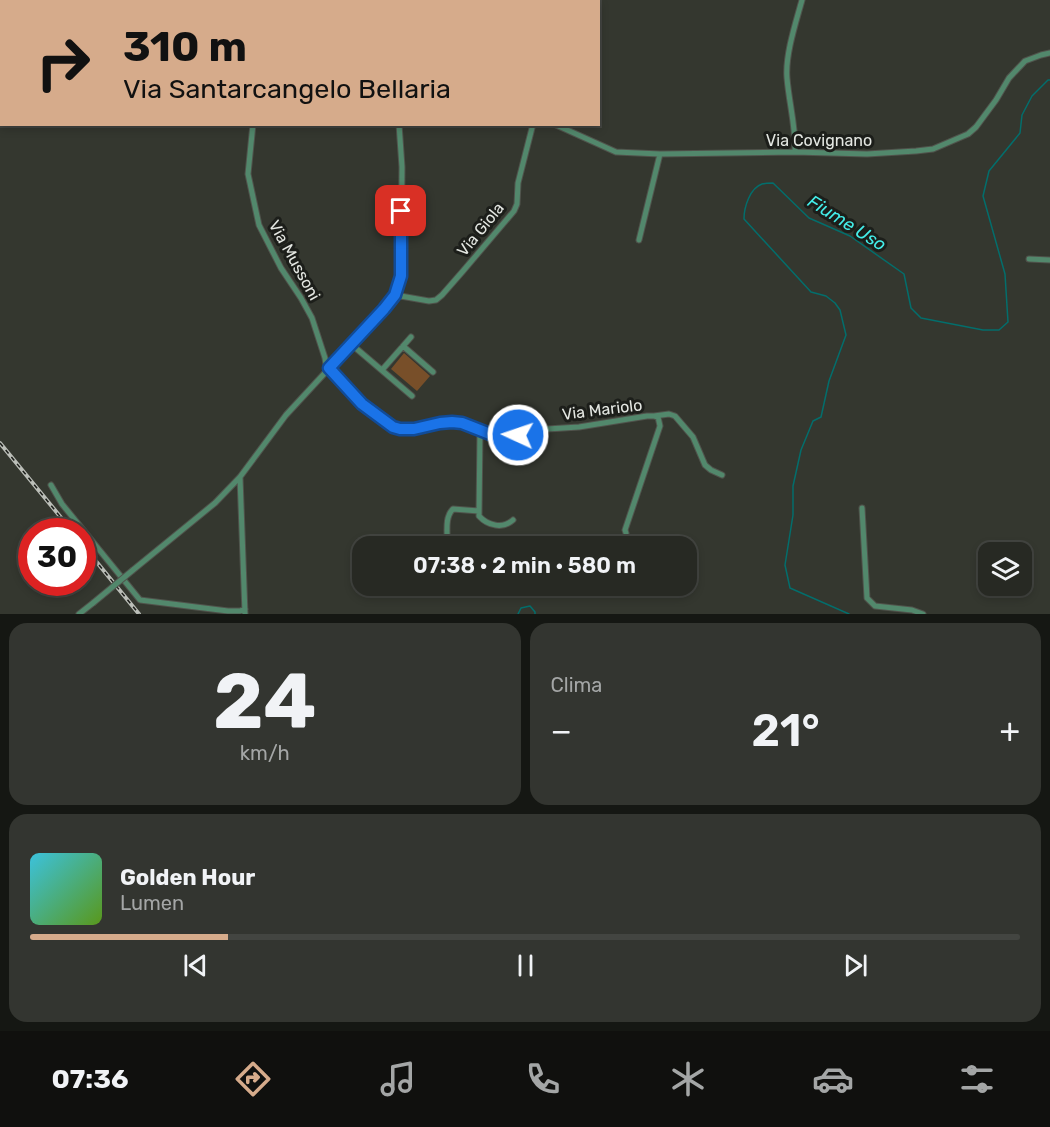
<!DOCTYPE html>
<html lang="it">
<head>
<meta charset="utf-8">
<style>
	:root { --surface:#272923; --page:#333530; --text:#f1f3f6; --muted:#a4a6a6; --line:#434541; --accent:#d6ab8b }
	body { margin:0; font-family:Rubik,sans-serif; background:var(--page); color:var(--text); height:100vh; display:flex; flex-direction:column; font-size:22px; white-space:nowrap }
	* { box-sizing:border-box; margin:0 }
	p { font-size:20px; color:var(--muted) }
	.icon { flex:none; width:33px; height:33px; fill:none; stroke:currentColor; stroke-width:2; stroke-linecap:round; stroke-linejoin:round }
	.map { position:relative; height:614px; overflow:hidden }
	.details { display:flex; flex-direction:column; gap:9px; padding:9px; background:#151713; flex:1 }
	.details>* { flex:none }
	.hud { position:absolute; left:0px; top:0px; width:600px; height:126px; box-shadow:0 3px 9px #0003,0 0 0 2px var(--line); background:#d6ab8b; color:#111; overflow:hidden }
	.tools { position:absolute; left:978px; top:542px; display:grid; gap:12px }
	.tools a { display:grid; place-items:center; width:54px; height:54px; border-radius:12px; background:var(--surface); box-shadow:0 3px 9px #0003,0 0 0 2px var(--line); font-size:30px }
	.speed { position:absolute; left:18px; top:518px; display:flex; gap:12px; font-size:30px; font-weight:700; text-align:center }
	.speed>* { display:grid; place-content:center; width:78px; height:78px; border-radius:50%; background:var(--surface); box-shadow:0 3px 9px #0003,0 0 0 2px var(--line); line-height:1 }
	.speed .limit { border:9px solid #d22; background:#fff; color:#111 }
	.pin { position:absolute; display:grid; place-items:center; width:51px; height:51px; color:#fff; margin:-26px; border-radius:12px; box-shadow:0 3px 9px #0006 }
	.me { position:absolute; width:66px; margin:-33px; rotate:273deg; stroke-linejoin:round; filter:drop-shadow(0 0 4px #0008) }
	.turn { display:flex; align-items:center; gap:21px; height:126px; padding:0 24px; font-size:27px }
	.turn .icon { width:78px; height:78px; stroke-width:2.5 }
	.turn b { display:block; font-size:42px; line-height:51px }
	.big { font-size:45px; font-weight:600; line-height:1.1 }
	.details .card { flex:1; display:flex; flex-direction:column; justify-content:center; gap:9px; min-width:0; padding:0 21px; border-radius:18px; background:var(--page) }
	.details .dial { align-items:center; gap:0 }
	.dial b { font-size:78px; line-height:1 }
	.song { display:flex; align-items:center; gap:18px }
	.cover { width:72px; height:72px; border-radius:9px; background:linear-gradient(135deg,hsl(190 70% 55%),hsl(90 70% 35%)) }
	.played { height:6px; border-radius:3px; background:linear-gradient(90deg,var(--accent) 20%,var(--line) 20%) }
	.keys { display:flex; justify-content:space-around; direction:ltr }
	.heat { display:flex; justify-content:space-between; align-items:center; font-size:33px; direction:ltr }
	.details .tiles { flex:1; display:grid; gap:9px; grid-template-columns:1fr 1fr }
	.card:last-child { grid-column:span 2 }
	.trip { position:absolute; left:352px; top:536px; width:345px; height:60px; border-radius:18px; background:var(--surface); box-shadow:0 3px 9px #0003,0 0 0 2px var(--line); font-weight:600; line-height:60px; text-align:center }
	.tabs { display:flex; height:96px; justify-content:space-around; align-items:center; background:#10100e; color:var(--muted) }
	.tabs .icon { width:42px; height:42px }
	.tabs .current { color:var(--accent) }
	.tabs b { font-size:27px; color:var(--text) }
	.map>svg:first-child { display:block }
	.green { fill:#784f29 }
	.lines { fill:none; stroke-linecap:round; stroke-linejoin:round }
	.stream { stroke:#036e6c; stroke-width:1.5 }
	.minor-casing { stroke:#50534c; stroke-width:7 }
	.minor { stroke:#52886c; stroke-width:5 }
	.rail-casing { stroke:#bbbeb8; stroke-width:4 }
	.rail { stroke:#1c1e1a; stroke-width:1.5; stroke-dasharray:4.5; stroke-linecap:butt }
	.minor-bridge-casing { stroke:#50534c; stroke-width:7; stroke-linecap:butt }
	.minor-bridge { stroke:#52886c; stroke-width:5 }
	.route-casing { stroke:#114b97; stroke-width:15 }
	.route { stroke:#1a73e8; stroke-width:10 }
	.labels { text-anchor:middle; stroke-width:6; stroke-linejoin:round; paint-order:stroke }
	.street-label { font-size:16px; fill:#e4e7e2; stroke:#1c1e1a }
	.water-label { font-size:18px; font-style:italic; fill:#44ede9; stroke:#1c1e1a }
</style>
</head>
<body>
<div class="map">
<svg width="1050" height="614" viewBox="0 0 1050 614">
	<rect width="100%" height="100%" fill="#34372f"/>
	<path class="green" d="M404,353l26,23 -13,15 -26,-22z"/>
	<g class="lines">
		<path class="stream" d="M518,614l3,-6 9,-2 5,6v2
			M849,614l-59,-26 -5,-23 8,-50v-29l8,-36 12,-29 8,-4 8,-36 17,-46 -6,-25 -5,-7 -9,-7 -15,-4 -67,-73c0,-12 6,-31 18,-35 4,-1 7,-1 11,-1l36,35 41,18 54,38 7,34 10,10 62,12h16l9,-8 -3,-48 -22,-78 6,-25 31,-38 2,-18 10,-19 16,-16h2"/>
		<g class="minor-casing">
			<path id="minor" d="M388,0v2
				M0,87h2
				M253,124l-5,50 11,51 22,43 20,30 11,20 13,40 2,13
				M554,124l62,28 44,2 135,-2 72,2 49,-3 17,-2 35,-15 8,-7 20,-27 13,-22 16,-17 16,-6 9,-2
				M795,152c1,-25 -6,-49 -8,-74 -2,-23 9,-56 15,-78
				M639,240l21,-86
				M1029,259l21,1
				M395,295l34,6 7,-1 6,-5 21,-24 51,-60 3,-7 1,-21 15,-59
				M351,344l61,52
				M403,346l30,26
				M329,368l33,36 31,23 7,2h14l26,-6 12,-1 10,2 28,10 13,2 15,-1 29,-6 32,-2 68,-11h7l4,1 2,9 -35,104 1,3
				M382,370l29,-33
				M654,416l15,-2 6,2 18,21 12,28 6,5 11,5
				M480,431l-1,85c9,10 24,13 34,4
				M240,477l5,137
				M51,485l11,19 78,96 88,11h12l5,-2
				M862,508l5,90 8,8 37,4 11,4
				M447,546c1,-13 -3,-28 6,-37l26,2
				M133,570l82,-67 25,-26 46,-62 98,-106 11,-14 6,-19 1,-109 -3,-43
				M79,614l14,-11"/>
		</g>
		<use href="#minor" class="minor"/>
		<g class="rail-casing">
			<path id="rail" d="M0,443l72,88
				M82,544l57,70"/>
		</g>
		<use href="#rail" class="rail"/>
		<g class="minor-bridge-casing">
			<path id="minor-bridge" d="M93,603l40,-33"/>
		</g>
		<use href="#minor-bridge" class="minor-bridge"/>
	</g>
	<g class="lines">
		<g class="route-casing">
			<path id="route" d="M401,211v65l-6,19 -11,14 -55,59 33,36 31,23 7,2h14l26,-6 12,-1 10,1 28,11 13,2 15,-1"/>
		</g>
		<use href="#route" class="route"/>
	</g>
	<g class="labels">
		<g class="street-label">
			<text x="819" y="146">Via Covignano</text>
			<text transform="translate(480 229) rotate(-51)" y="6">Via Giola</text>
			<text transform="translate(295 260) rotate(61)" y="6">Via Mussoni</text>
			<text transform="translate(602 409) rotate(-7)" y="6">Via Mariolo</text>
		</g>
		<g class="water-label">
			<text transform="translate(847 223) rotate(32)" y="6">Fiume Uso</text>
		</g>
	</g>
</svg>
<div class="tools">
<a><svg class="icon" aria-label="layers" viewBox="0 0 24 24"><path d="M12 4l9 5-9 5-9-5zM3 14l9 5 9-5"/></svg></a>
</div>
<div class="speed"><div class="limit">30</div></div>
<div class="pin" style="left:401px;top:211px;background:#d93025"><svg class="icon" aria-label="arrive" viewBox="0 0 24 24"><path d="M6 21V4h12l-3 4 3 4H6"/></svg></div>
<svg class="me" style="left:518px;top:435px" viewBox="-20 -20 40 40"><circle r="17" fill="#1a73e8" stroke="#fff" stroke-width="3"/><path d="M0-11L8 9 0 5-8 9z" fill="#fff"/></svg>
<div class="trip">07:38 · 2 min · 580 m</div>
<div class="hud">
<div class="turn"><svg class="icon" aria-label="right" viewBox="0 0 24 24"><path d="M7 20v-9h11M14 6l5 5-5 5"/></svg><div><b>310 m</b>Via Santarcangelo Bellaria</div></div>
</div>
</div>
<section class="details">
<div class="tiles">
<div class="card dial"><b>24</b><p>km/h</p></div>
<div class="card"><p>Clima</p>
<div class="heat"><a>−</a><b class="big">21°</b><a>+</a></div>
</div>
<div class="card">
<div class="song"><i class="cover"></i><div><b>Golden Hour</b><p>Lumen</p></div></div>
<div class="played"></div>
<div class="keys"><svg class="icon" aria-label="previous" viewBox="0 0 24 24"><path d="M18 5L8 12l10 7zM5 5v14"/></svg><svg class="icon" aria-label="pause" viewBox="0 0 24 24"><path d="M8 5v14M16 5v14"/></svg><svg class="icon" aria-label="next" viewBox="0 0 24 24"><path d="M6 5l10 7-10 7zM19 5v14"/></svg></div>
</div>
</div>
</section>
<nav class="tabs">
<b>07:36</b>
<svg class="icon current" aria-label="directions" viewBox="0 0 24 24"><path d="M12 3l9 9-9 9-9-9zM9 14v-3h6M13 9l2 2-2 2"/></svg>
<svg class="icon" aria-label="music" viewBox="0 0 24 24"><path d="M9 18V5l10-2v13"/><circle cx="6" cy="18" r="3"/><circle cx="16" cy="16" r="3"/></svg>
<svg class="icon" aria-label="phone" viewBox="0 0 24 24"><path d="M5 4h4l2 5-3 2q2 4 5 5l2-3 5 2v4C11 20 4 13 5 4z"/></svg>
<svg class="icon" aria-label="climate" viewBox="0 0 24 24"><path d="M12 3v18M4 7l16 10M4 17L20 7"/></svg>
<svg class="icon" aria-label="car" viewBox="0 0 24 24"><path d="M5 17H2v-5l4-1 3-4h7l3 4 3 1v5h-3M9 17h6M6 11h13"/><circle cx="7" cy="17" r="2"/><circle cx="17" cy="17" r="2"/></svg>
<svg class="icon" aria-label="filters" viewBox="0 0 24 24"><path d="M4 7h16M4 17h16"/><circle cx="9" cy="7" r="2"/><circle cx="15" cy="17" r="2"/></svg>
</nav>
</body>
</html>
